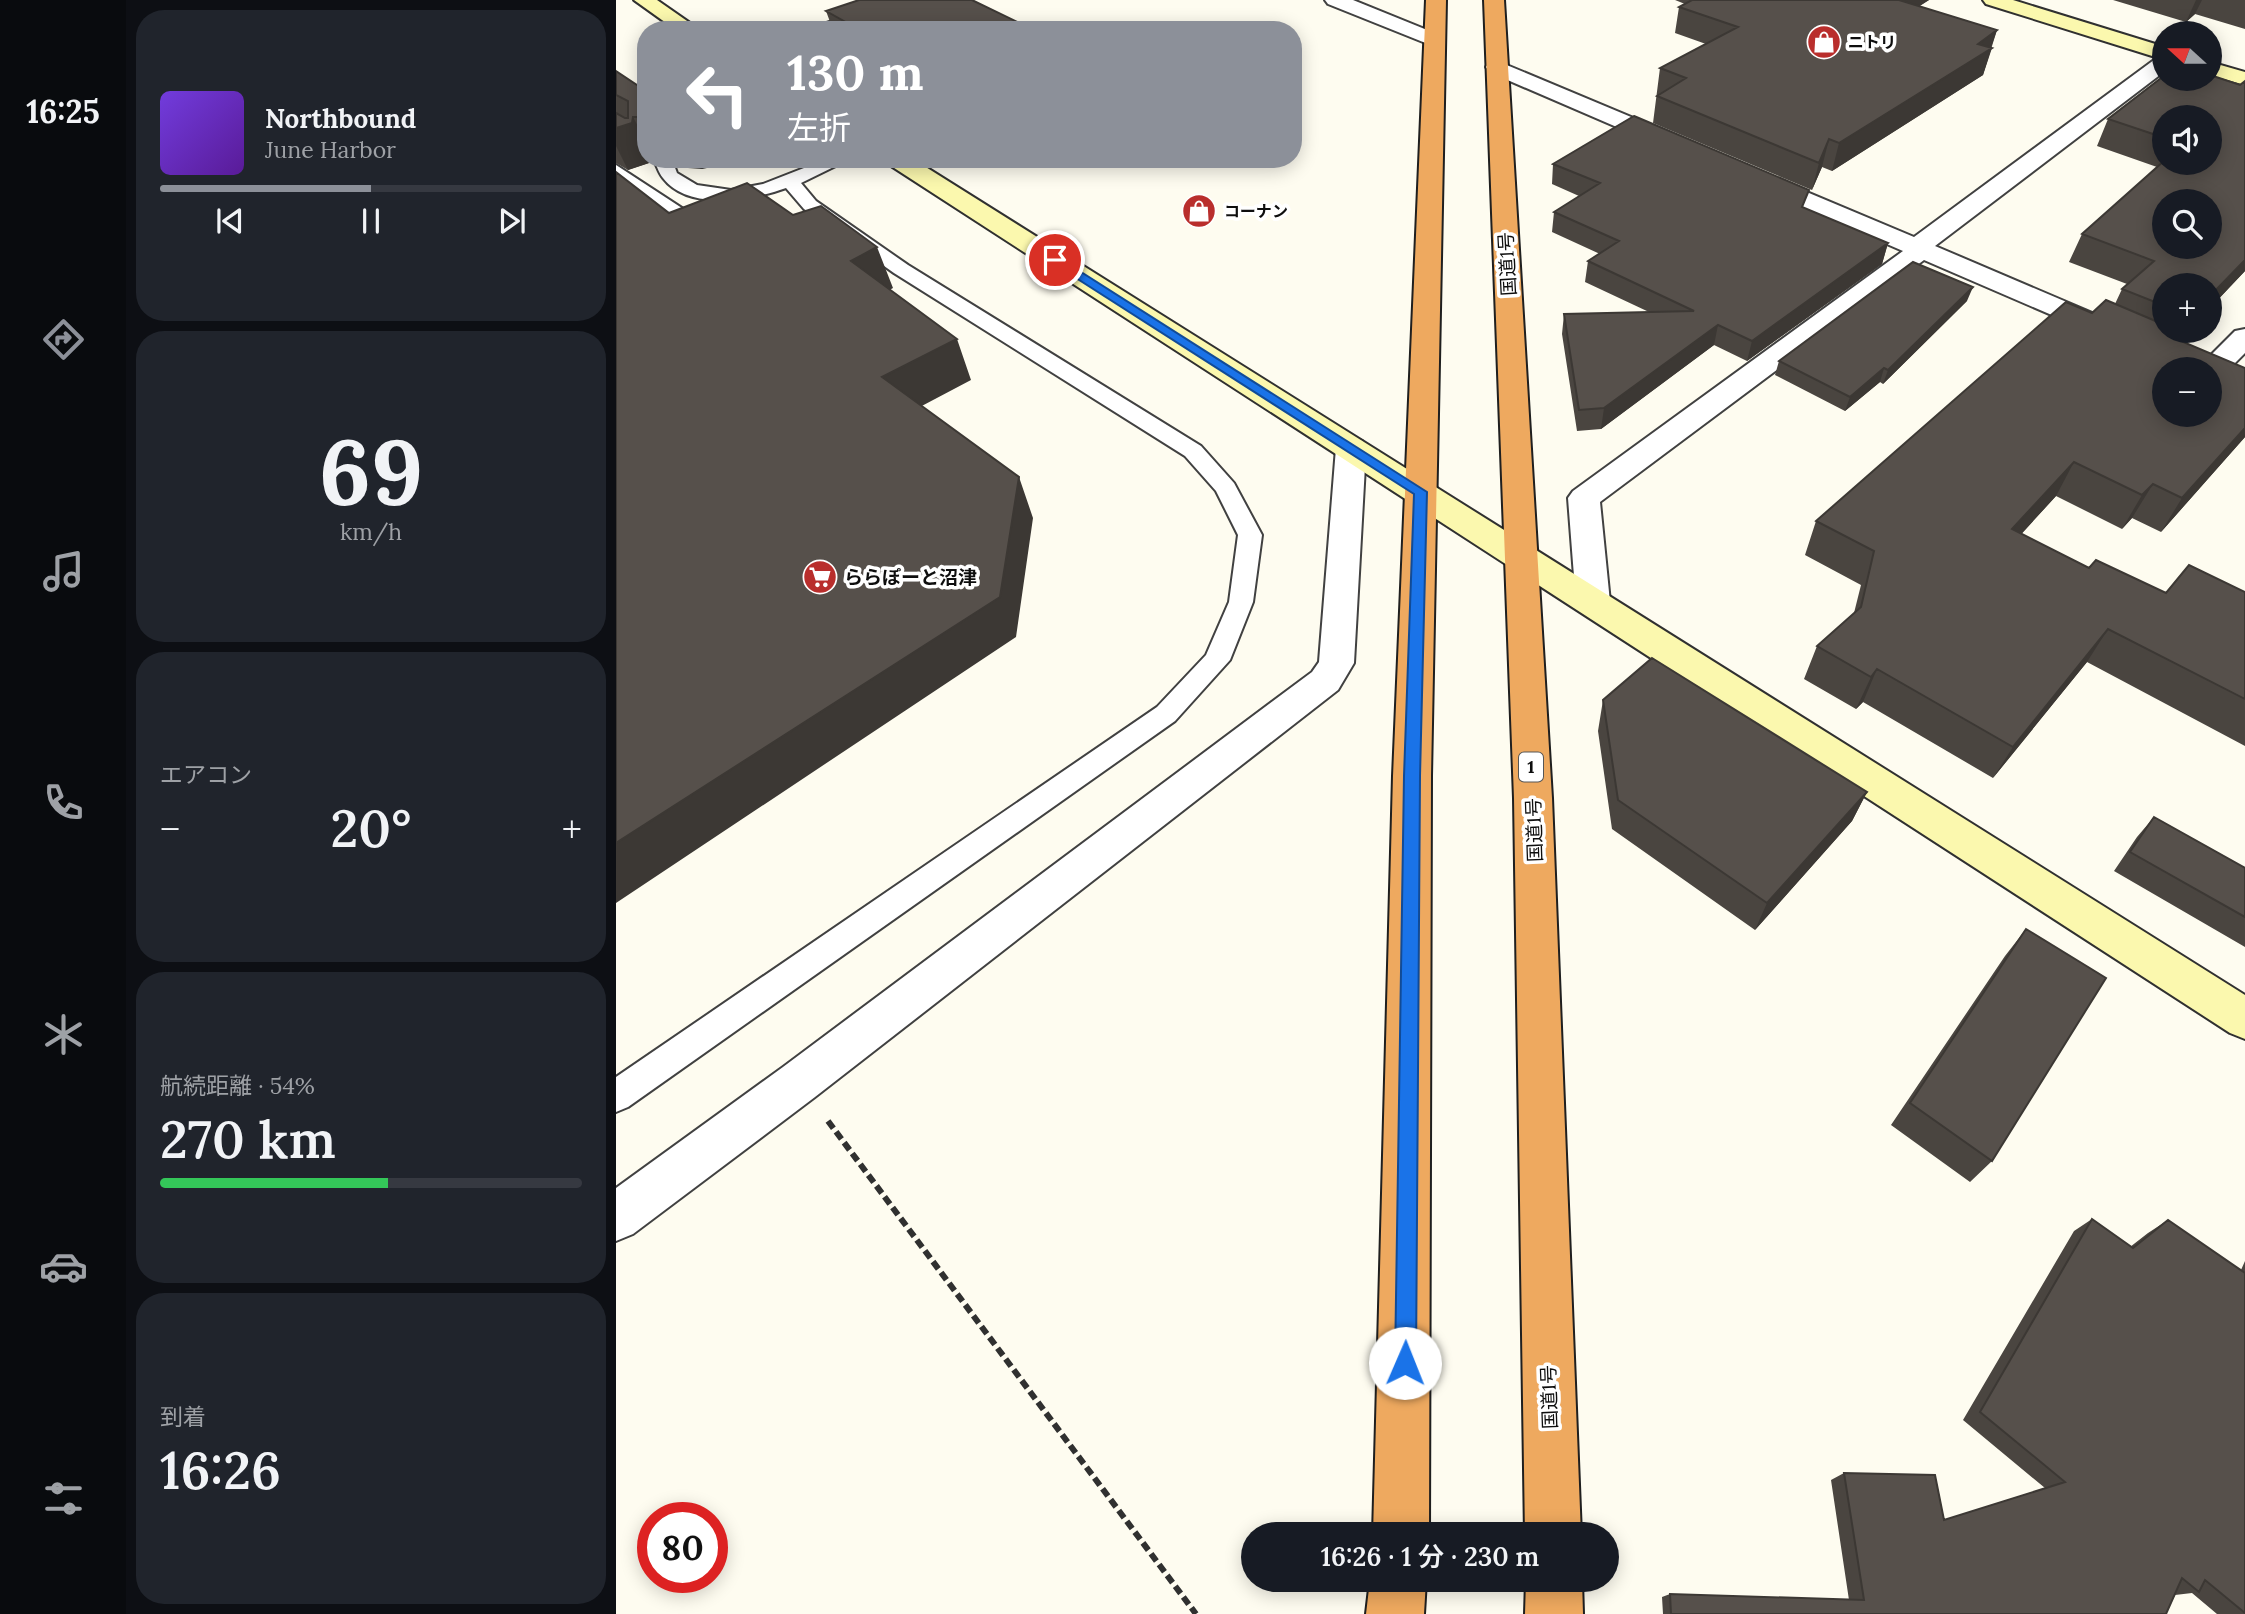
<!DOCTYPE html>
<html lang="ja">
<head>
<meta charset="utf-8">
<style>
	:root { --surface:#171b24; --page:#20242c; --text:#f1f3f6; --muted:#9ea1a6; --line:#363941; --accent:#8c9099 }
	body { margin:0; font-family:Lora,"Noto Sans JP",serif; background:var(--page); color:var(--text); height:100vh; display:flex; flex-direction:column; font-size:26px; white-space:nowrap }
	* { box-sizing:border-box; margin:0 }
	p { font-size:23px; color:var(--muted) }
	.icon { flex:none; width:38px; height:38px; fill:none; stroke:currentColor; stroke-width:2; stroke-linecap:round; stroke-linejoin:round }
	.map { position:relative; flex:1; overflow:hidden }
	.panel { display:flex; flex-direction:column; gap:10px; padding:10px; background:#0d0f14; width:490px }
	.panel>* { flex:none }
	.banner { position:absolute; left:21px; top:21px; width:665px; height:147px; border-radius:28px; box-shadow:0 4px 18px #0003; background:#8c9099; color:#fff; overflow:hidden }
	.needle { width:46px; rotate:291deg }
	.controls { position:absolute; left:1536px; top:21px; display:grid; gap:14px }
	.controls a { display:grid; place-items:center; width:70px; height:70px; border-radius:50%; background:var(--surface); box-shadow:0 4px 18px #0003; font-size:35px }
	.speed { position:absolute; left:21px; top:1502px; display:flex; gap:14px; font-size:35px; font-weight:700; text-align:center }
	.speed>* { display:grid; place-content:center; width:91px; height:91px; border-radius:50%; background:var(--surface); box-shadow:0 4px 18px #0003; line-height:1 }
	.speed .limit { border:10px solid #d22; background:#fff; color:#111 }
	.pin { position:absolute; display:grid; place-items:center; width:60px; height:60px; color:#fff; margin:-30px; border:4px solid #fff; border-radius:50%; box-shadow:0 2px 7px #0007 }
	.me { position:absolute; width:77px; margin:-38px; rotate:1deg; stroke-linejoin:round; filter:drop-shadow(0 0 5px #0008) }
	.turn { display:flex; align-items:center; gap:24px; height:147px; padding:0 35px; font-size:32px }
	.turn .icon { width:91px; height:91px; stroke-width:2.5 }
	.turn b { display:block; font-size:49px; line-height:60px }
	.big { font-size:52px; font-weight:600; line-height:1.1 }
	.panel .card { flex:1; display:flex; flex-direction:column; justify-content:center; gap:10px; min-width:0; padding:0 24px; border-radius:28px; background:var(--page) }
	.panel .dial { align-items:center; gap:0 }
	.dial b { font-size:91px; line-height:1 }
	.song { display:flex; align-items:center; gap:21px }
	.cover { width:84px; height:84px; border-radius:10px; background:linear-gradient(135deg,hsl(260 70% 55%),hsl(270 70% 35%)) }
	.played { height:7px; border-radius:4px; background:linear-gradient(90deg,var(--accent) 50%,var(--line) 50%) }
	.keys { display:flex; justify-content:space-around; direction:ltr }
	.heat { display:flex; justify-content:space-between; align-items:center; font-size:38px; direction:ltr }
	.charge { height:10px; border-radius:5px; background:linear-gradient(90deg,#34c759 54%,var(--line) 0) }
	.trip { position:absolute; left:625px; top:1522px; width:378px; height:70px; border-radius:35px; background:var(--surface); box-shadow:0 4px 18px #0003; font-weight:600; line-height:70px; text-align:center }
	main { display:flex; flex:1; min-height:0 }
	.tabs { display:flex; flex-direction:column; width:126px; justify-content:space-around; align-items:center; background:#090b0e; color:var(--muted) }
	.tabs .icon { width:49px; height:49px }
	.tabs .active { color:var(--accent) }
	.tabs b { font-size:32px; color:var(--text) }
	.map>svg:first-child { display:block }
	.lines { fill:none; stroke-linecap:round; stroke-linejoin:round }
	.lane-casing { stroke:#414141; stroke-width:4 }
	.street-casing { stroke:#414141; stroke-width:4 }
	.secondary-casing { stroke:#303030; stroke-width:4 }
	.highway-casing { stroke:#1f1f1f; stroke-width:4 }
	.path { stroke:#303030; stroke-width:6; stroke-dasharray:9 4.5; stroke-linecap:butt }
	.lane { fill:#fff; fill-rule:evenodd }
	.street { fill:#fff; fill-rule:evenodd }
	.secondary { fill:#fbf8ae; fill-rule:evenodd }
	.highway { fill:#eea95f; fill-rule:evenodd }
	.wall { fill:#4a4540; fill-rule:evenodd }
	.shaded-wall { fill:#3c3834 }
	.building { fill:#56504b; stroke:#3c3834; stroke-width:2; fill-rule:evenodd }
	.route { fill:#1a73e8; stroke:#114b97; stroke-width:2 }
	.labels { text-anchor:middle; stroke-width:7; stroke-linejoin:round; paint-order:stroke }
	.far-poi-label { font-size:16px; font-weight:bold; fill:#0e0e0e; stroke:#fff; text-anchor:start }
	.shield { fill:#fff; stroke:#565656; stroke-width:2 }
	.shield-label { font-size:18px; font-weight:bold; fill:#0e0e0e }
	.street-label { font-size:19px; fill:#0e0e0e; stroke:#fff }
	.poi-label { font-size:19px; font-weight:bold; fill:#0e0e0e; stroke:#fff; text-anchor:start }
</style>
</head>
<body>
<main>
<nav class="tabs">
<b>16:25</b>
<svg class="icon active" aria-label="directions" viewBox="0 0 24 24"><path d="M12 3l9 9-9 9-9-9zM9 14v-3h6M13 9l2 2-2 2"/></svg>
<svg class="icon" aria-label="music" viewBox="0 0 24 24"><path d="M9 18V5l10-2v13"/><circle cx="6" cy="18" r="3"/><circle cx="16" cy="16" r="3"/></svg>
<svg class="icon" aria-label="phone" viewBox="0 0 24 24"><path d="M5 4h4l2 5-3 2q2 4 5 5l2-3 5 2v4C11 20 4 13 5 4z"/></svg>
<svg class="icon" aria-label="climate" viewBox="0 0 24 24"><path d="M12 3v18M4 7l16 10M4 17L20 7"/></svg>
<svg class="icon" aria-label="car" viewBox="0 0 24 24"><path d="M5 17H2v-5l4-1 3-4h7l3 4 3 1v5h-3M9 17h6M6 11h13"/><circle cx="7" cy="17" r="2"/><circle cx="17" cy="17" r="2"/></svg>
<svg class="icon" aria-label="filters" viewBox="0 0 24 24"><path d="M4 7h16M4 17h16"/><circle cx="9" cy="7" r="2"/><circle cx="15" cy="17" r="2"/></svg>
</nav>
<section class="panel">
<div class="card">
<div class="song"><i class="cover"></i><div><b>Northbound</b><p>June Harbor</p></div></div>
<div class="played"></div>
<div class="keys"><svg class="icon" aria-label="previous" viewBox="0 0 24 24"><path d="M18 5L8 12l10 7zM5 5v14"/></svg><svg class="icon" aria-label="pause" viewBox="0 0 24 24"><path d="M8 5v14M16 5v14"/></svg><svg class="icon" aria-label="next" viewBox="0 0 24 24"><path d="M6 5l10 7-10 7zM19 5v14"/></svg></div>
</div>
<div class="card dial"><b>69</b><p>km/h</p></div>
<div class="card"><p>エアコン</p>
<div class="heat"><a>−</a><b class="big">20°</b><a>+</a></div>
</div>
<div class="card"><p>航続距離 · 54%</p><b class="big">270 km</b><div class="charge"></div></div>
<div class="card"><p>到着</p><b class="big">16:26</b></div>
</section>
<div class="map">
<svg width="1629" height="1614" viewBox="0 0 1629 1614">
	<rect width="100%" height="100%" fill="#fefcf0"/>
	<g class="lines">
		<g class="lane-casing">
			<path id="lane" d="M37,159h69l-2,4 -18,4 -28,-2 3,8 20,12 34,5 32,-6 64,-25h23l-49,24 15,18 92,64 293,181 33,37 28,52 -9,67 -23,58 -55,61 -547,386 -12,5v-35l541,-370 49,-52 23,-53 9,-67 -22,-44 -31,-35 -291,-183 -90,-64 -18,-21c-33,12 -97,24 -123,-10 -5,-6 -6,-13 -10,-19z
				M0,165l95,62 3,4 -3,4h-12l-83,-57z"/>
		</g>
		<g class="street-casing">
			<path id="street" d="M277,0h29l-3,4 -74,26h-30l3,-4z
				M709,0h28l89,36 3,4 -3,4h-14l-100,-40z
				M1549,55v16l-230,175 270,115 30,-30 10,-2v24l-25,25 -10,2v-11h-33l-253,-109 -324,242 10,100 -5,8 -12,4 -12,-4 -5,-8 -8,-104 5,-7 330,-240 -153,-66 -4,-5 4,-5 8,-2 8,2 148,62 244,-180z
				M881,61l182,76 4,5 -4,5h-16l-174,-75 -3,-5 3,-5z
				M735,438l11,3 4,7 -12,215 -16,27 -523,407 -182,137 -17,7v-53l167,-121 529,-395 7,-10 17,-214 4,-7z"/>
		</g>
		<g class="secondary-casing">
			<path id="secondary" d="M18,0h23l43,30h-24z
				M1367,0h30l152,47v13l-179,-56z
				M1594,62l35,10v13l-35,-10z
				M268,159h29l1332,836v44l-15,-6 -1342,-869z"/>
		</g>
		<g class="highway-casing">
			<path id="highway" d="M810,0h20l-15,776 -2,759h-56l20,-759z
				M868,0h20l48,798 29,737h-56l-11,-737z
				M754,1580h56l-2,34h-58z
				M910,1580h56l1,34h-58z"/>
		</g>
		<path class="path" d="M212,1121l368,493"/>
		<use href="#lane" class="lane"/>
		<use href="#street" class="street"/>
		<use href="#secondary" class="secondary"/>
		<use href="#highway" class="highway"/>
	</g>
	<path class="wall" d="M1059,0h254l-10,6 78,24 -14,45 -151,96 -10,-4 -10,23 -159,-67 7,-55 46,-24 -31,-11 4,-26 6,-3z
		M1497,0h132v29l-50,-15 -9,8z
		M210,11l208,19h-201z
		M0,71l30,20v68h6v3l-24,8 -12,-7z
		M1629,81v190l-35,37v-23h-45v46h23l-9,10 66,27v69l-84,95 -29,-14 -10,11 -66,-33 -35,38 68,34 77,25 79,-1v154l-158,-84 -94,116 -130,-76 -7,7 -52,-30 13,-33 37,-33 7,-28 -56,-30 11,-34 276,-208 23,-9 7,-15 5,-5 -58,-22 13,-28 75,-67 -60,-21 11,-27 132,-34zM1549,117l45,46h-45z
		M937,164l251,44 84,35 -6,21 -135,97 -33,-16 -113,84 -24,2 -15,-97 2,-20 85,-2 -64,-30 3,-21 12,-7 -48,-22 2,-20 25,-16 -27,-12z
		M1351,301l-84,83 -3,-2 -35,29 -70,-36 4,-14z
		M987,700l264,92 -15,29 -97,109 -143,-101 -14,-98z
		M1538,817l91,51v79l-131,-76 23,-34z
		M1410,929l-34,232 -22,21 -79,-57 114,-169z
		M1476,1219l38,28 18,-14 20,-13 73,50 4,-9v353h-28l-25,-21 -17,2 -9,19h-503l-1,-17 8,-3 179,6 -18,-120 13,-7 100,47 101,-32 -82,-68 111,-189z"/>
	<path class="shaded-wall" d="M1282,0h31l-38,25z
		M1580,0h6l-7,14 -9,8z
		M1381,30l-7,20 2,-2 -9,27 -151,96 7,-28z
		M17,117l13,25v17h6v3l-24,8 -12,-24v-18z
		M1213,139l-7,28 -10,23 7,-27z
		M1272,243l-6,21 -135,97 5,-20z
		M261,247l16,41 -25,14 -17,-41z
		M1629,260v11l-35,37v-12z
		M1357,287l-6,14 -84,83 5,-14z
		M1102,325l-4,20 -113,84 3,-21z
		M1567,331h5l-13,14z
		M341,339l14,41 -72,38 -17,-41z
		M1268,368l-4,14 -35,29 5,-14z
		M1629,428v9l-84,95 21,-34z
		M1458,462l-18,34 -61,67 17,-34z
		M403,477l14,41 -17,119 -400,266v-60z
		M1537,484l-21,34 -10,11 20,-34z
		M1492,629l-21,33 -94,116 20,-31z
		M1261,669l-14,33 -7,7 15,-32z
		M1251,792l-15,29 -97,109 12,-27z"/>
	<path class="building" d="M243,0h113l62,30h-174l-34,-19z
		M1076,0h207l98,30 -19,14 14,4 -153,95 -10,-4 -10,24 -162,-67 29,-18 -26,-10 78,-41 -59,-20z
		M0,71l30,20v26h-13l-1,6 -16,5v-15l9,5h3v-17l-12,-6z
		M1549,75v4h45v-4l30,10 5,-4v179l-35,36v-11h-45v21l-43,-17 32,-28 -72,-27 83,-74v3h45v-46h-45v21l-57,-19zM1549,201h45v46h-45z
		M1018,116l175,74 -7,17 86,36 -136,98 -34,-16 -114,83 -25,2 -15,-96 130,-3 -106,-50 31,-20 -65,-29 46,-29 -47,-19z
		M0,172l53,41 78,-30 46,32 28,-9 56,41 -26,14 106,78 -75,38 137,100 -19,120 -384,246z
		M1297,262l60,25 -85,83 -4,-2 -34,29 -71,-36z
		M1490,300l59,25v6h10l-6,5 76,32v60l-63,70 -29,-14 -11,11 -68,-33 -62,67 77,39 7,-8 70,33 23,-28 56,27v107l-137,-70 -95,118 -136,-78 -6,8 -54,-31 44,-39 13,-56 -58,-30 250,-219 26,11zM1549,369h45v46h-45z
		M1036,658l215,134 -100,111 -149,-103 -15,-100z
		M1538,817l91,51v49l-115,-65z
		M1410,929l80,49 -114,183 -82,-58z
		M1476,1219l41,29 35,-28 77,53v340l-40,-33 -6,12 -17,-14 -16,36h-495l-1,-20 194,6 -20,-127 91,2 9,45 121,-38 -85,-70z"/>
	<path class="route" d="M435,258h8l368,234 -7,284 -4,587 -3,7 -8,3 -7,-3 -3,-7 9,-587 10,-282 -363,-232z"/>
	<defs>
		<g id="shop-disc" transform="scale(1.75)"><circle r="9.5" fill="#b92e2c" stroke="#fff"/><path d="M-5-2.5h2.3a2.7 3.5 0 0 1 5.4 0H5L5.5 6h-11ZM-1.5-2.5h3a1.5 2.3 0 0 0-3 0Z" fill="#fff"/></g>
		<g id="supermarket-disc" transform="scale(1.75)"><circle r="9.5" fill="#b92e2c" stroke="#fff"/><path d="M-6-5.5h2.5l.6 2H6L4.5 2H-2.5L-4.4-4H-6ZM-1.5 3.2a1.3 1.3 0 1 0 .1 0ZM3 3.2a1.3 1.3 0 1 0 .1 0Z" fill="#fff"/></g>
	</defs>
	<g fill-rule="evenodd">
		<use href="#shop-disc" x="1208" y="42"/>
		<use href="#shop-disc" x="583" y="211"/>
		<use href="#supermarket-disc" x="204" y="577"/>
	</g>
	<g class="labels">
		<g class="far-poi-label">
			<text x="1232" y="48">ニトリ</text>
			<text x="608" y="217">コーナン</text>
		</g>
		<rect class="shield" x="903" y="752.5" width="24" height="29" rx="5"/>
		<g class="shield-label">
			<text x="915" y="773">1</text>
		</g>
		<g class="street-label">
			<text transform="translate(891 264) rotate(-93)" y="7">国道1号</text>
			<text transform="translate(918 830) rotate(-92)" y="7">国道1号</text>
			<text transform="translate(933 1397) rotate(-92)" y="7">国道1号</text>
		</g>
		<g class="poi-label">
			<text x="228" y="584">ららぽーと沼津</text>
		</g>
	</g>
</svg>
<div class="controls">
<a><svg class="needle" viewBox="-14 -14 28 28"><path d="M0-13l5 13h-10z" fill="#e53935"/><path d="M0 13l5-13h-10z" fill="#9ea1a6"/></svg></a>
<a><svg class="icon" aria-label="sound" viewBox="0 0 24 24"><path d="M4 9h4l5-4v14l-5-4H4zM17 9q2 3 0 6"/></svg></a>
<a><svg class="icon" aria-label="search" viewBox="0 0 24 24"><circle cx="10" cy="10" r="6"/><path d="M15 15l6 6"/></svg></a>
<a>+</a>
<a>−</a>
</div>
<div class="speed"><div class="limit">80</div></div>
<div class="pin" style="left:439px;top:260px;background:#d93025"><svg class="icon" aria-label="arrive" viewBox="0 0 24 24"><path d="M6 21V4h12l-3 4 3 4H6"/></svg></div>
<svg class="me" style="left:789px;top:1363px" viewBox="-20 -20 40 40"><circle r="19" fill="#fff"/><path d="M0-13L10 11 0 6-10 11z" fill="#1a73e8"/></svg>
<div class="trip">16:26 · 1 分 · 230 m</div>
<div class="banner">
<div class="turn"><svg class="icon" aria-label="left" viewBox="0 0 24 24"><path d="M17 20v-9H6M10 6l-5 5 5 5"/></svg><div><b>130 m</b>左折</div></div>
</div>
</div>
</main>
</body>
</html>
